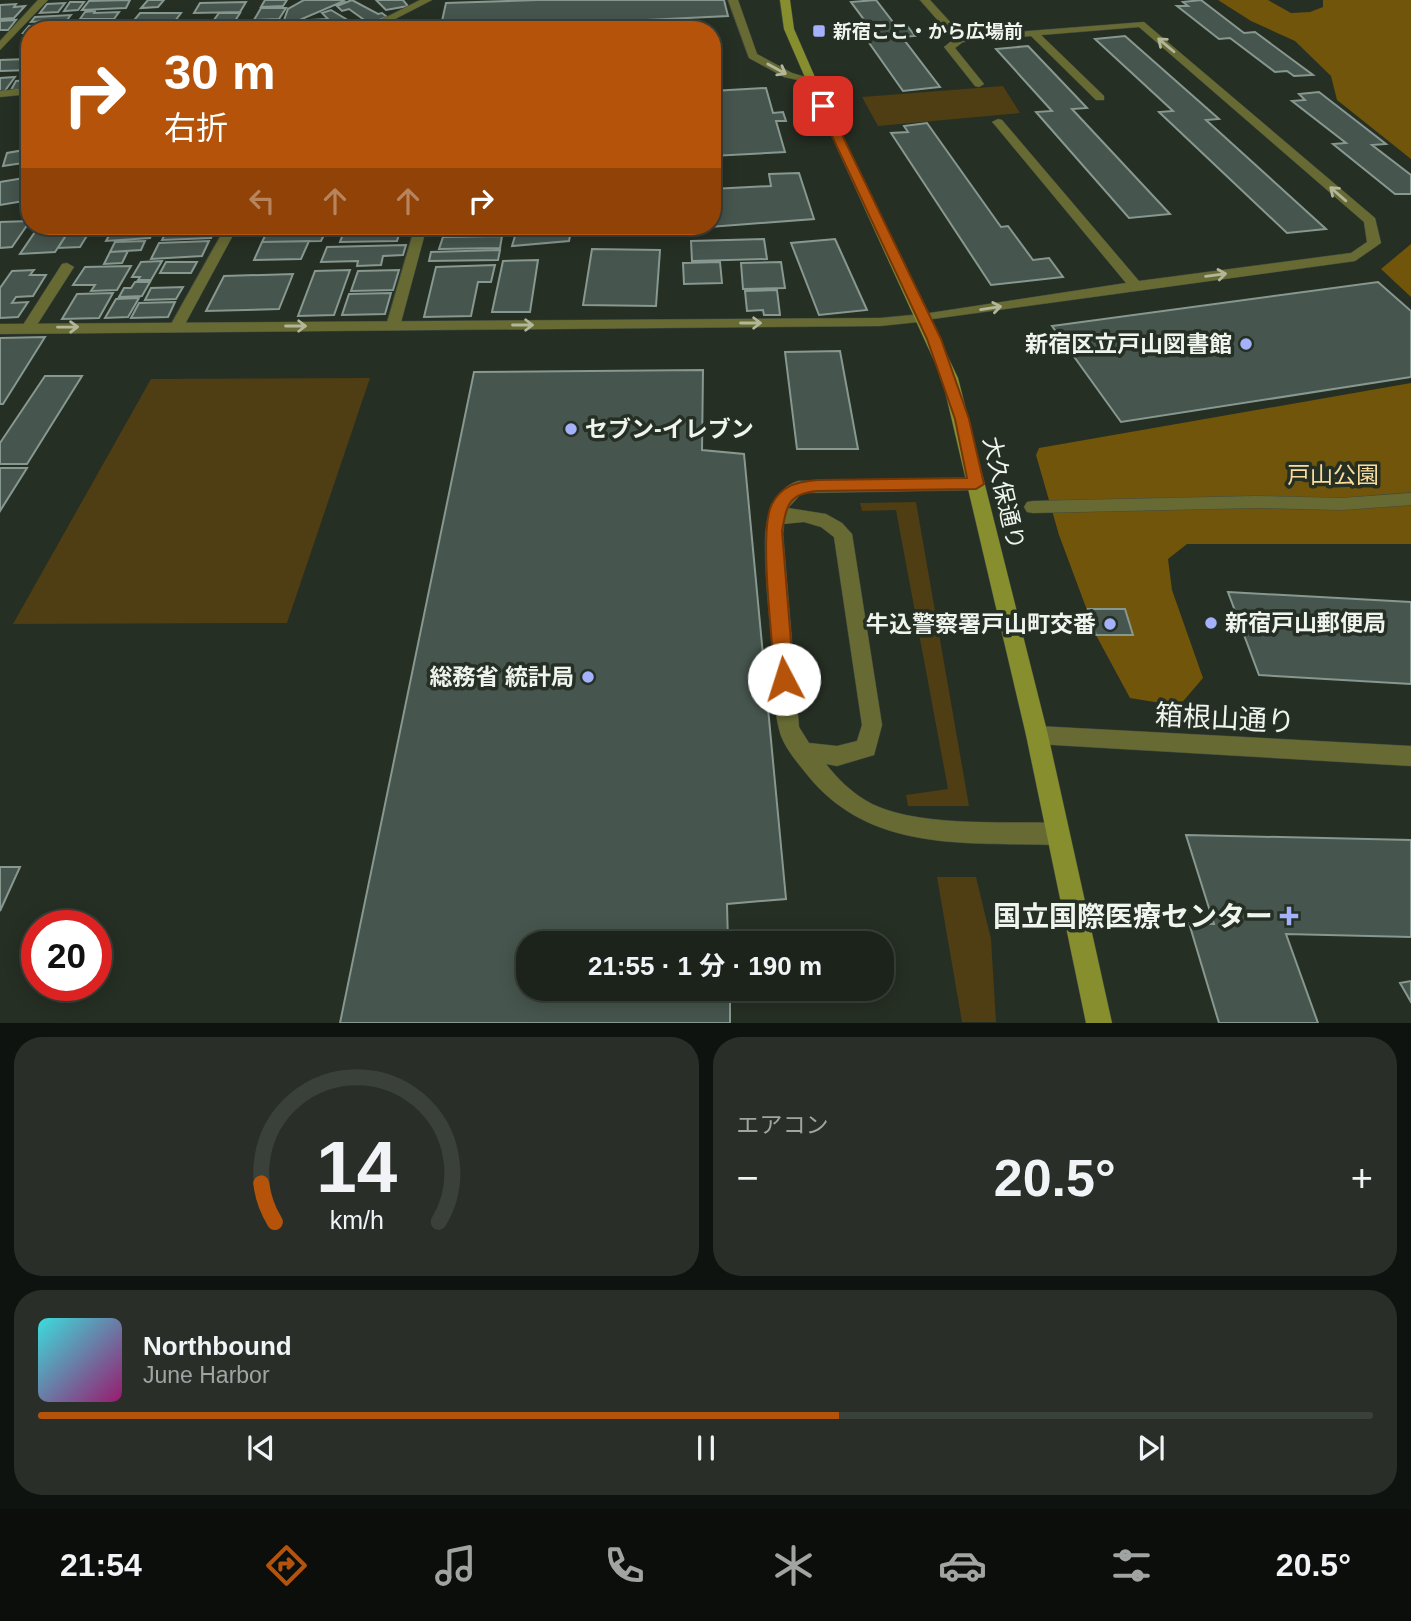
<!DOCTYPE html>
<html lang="ja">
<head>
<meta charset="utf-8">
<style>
	:root { --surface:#1c231b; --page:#292f28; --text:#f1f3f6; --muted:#a0a4a3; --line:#3a403a; --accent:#b45309 }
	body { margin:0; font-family:Arial,"Noto Sans JP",sans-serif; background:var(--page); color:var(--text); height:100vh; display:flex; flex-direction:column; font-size:26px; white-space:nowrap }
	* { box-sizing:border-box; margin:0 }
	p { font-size:23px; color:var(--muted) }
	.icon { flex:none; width:38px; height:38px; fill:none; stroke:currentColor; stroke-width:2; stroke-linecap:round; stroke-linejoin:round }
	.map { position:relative; height:1023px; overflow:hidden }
	.sheet { display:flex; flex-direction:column; gap:14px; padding:14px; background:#0f130f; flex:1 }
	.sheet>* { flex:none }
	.top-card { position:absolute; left:21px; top:21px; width:700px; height:214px; border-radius:28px; box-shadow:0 4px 18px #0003,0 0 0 2px var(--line); background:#b45309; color:#fff; overflow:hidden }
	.speed { position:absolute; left:21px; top:910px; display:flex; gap:14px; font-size:35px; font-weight:700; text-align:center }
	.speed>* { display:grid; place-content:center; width:91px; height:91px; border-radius:50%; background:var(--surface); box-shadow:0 4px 18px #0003,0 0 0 2px var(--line); line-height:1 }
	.speed .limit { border:10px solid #d22; background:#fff; color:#111 }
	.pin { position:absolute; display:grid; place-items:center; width:60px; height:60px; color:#fff; margin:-30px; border-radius:14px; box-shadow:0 4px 10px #0006 }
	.me { position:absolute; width:77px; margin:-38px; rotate:355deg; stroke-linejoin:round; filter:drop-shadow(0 0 5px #0008) }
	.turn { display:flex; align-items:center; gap:24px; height:147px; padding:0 28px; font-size:32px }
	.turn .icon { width:91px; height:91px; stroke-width:2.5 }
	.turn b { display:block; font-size:49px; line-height:60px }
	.lanes { display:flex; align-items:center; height:66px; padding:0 28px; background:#0003; justify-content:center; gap:35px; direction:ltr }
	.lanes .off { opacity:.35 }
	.big { font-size:52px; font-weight:700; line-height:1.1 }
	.sheet .tile { flex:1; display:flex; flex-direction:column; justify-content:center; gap:10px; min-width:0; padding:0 24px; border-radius:28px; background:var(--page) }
	.sheet .dial { align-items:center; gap:0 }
	.dial svg { height:182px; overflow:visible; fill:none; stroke:var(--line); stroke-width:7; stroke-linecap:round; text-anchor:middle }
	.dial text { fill:var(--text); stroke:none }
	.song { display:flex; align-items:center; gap:21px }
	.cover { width:84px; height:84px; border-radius:10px; background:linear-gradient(135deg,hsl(180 70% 55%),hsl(320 70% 35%)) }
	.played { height:7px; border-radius:4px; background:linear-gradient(90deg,var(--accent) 60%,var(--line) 60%) }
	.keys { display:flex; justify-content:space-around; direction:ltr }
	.heat { display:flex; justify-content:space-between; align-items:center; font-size:38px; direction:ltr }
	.sheet .tiles { flex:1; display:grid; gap:14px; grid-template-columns:1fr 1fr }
	.tile:last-child { grid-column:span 2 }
	.trip { position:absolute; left:516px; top:931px; width:378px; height:70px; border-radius:28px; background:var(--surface); box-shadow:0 4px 18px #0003,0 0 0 2px var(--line); font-weight:700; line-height:70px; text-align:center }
	.dock { display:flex; height:112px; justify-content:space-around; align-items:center; background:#0b0e0b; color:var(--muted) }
	.dock .icon { width:49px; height:49px }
	.dock .active { color:var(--accent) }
	.dock b { font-size:32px; color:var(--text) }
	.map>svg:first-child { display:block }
	.green { fill:#4f3d13 }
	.forest { fill:#70550a }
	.building { fill:#46554e; stroke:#879890; stroke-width:2 }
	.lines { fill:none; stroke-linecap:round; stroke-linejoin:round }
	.service-casing { stroke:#424b40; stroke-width:1 }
	.pedestrian-casing { stroke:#424b40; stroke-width:1 }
	.minor-casing { stroke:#424b40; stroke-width:1 }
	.tertiary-casing { stroke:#424b40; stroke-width:1 }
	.secondary-casing { stroke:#424b40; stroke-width:1 }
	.service { fill:#676b33; fill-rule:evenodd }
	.pedestrian { fill:#676b33; fill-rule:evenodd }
	.minor { fill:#676b33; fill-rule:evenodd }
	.tertiary { fill:#676b33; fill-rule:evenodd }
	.secondary { fill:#878e2d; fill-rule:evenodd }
	.oneway { stroke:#b2b79a }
	.route { fill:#b45309; stroke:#753606; stroke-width:2 }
	.poi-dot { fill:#a4b2fc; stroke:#262f24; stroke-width:2.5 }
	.labels { text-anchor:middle; stroke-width:7; stroke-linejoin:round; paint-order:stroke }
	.far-poi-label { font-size:19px; font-weight:bold; fill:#eff5ee; stroke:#262f24; text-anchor:start }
	.poi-label { font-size:23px; font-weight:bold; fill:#eff5ee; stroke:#262f24; text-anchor:end }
	.park-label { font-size:23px; fill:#fadd9e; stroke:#262f24 }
	.street-label { font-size:23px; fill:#eff5ee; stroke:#262f24 }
	.near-street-label { font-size:28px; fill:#eff5ee; stroke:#262f24 }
	.near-poi-label { font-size:28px; font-weight:bold; fill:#eff5ee; stroke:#262f24; text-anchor:end }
</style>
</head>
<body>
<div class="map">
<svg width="1411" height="1023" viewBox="0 0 1411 1023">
	<rect width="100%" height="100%" fill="#262f24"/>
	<path class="green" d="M1003,86l17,27 -142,13 -16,-29z
		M370,378l-83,245 -274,1 138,-245z
		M916,502l53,304h-61l-2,-11 42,-6 -52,-279 -34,1 -2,-8z
		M937,877h39l15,62 5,83h-34z"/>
	<path class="forest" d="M1218,0h50l23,13 19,-1 13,-5v-7h88v159l-74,-59 -6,-24 -36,-35 -44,-20z
		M1411,244v53l-30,-28z
		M1411,383v161h-224l-19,15 4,31 31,88 -24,28 -49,-8 -33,-61 -38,-102 -23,-80 3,-7z"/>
	<path class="building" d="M130,0l-4,8 -44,2 7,-9z
		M148,0h16l-6,7 -17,1z
		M265,0h22l-4,6 -22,1z
		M304,0h38l2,1 -49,21 -11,-2 4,-11z
		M352,0l26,14 4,-1 5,4 -17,7 -21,-15 -7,2 -5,-5z
		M376,0h27l5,6 -22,4z
		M538,0h186l4,16 -288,14 6,-27z
		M876,0l17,22h11l11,14 -13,1 38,50 -37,4 -38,-54 11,-1 -25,-34z
		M1201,0l43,33 11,-1 58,43 -19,1 -7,-5 -12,1 -45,-34 -11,1 -42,-33h11l-5,-4z
		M70,2h14l-6,8 -14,1z
		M246,2l-6,10 -46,1 6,-10z
		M65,3l-7,9 -18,1 7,-9z
		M16,4l-2,3 11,-1 -11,12 -14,1v-14z
		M261,8h25l-7,11 -25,1z
		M331,10l30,18 -23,2 -4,-5 6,-2h-8l-10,-10z
		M95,11l-1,2 25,-1 -5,7h-34l5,-7z
		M140,13h41l-9,12h26l-4,5h-68z
		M219,13h21l-7,11h-22z
		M71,15l-4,5 -36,2 4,-5z
		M327,19l-1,8 -17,1 1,-8z
		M16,20l-8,10h-8v-9z
		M82,22l-1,2 27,-1 -5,7h-38l5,-7z
		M59,25l-5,5h-24v3h-7l6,-7z
		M705,26l1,4 -79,-2z
		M1125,36l94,83 -13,1 120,109 -39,4 -128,-121 14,-1 -78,-72z
		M1028,46l59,62 -15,1 98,105 -41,4 -93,-106 16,-1 -56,-62z
		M27,59l3,11 -30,1v-11z
		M15,77l-11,15h-4v-14z
		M30,80v9l-19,1 5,-9z
		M766,88l7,25 10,-1 3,9h-10l9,31 -73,4v-65z
		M1319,92l67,52 -14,1 39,30v19h-16l-62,-50 13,-1 -54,-42 13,-1 -6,-6z
		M927,123l74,104 7,-1 25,34 16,-2 14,19 -72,8 -100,-152 17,-1 -4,-6z
		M30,149v13l-27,4 4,-13z
		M799,173l15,46 -195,15 -24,-8h117v-37l59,-3 -2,-12z
		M30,177v23l-30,5v-23z
		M30,221l-18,26 -12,1v-26z
		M39,226h33l-17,26 -35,2z
		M72,226h21l-13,21 -22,1z
		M169,226h47l-5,12 -49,2z
		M247,226h38l-2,4 -39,1z
		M291,226h37l-1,3 -38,1z
		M448,226h55l-1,8 -56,1z
		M518,226h54l-3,15 -57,5z
		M401,228l-4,13 -57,1 5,-13z
		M154,229l-4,9 -44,3 5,-9z
		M325,233l-4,8 -59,1 4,-8z
		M502,236l-2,12 -61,1 4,-12z
		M764,239l3,20 -75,2 -1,-20z
		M835,239l32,71 -48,5 -28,-72z
		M145,241l-4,9 -31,2 5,-10z
		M209,241l-7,15 -51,3 8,-16z
		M309,241l-8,18 -47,1 8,-18z
		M406,245l-3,10 -20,1 -2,9 -24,1 1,-5 -37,1 6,-15z
		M592,249l68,1 -4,56 -73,-1z
		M500,250l-2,10 -69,1 2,-9z
		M128,251l-6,12 -18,1 6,-12z
		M538,260l-8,52h-38l11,-51z
		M162,261l-11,19h-13l2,-3h-8l9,-15z
		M166,262h31l-6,11h-31z
		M720,262l2,21 -38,1 -1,-21z
		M781,262l4,26 -42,1 -2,-26z
		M495,265l-4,17h-13l-7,34 -47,1 12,-50z
		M131,266l-14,24 -26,1 4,-6h-22l12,-18z
		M34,270l-4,5h16l-13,21 -17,1 -4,6 16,-1 -10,15 -18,1v-30l12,-17z
		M350,270l-16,45 -36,1 17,-45z
		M399,270l-6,20 -42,1 7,-20z
		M293,274l-14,35 -73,2 18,-35z
		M135,282h15l-8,14 -23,1 5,-9h7z
		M1378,282l33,29v66l-290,45 -69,-96z
		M183,287l-7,12 -31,1 6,-12z
		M777,290l3,25h-16l-1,-5 -16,1 -2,-20z
		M113,293l-14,25 -37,1 15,-25z
		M391,293l-6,21 -43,1 7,-21z
		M139,298l-11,19 -23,1 11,-19z
		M175,302l-7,15 -37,1 8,-15z
		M45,337l-42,67h-3v-66z
		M840,351l18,98h-61l-12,-97z
		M703,370l-1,80 42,4 42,445 -59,5 1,39h-200v46h202v34h-390l134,-651z
		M45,376h37l-55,88h-27v-21z
		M0,468h27l-27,43z
		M1228,592l183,10v82l-152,-9z
		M1088,609h37l8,26h-37z
		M1186,835l225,5v97l-125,-3 32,89h-99l-30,-100 25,1z
		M0,867h20l-20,44z
		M1411,981v21l-11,-19z"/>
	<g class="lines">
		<g class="service-casing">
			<path id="service" d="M38,0h10l-48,50v-9z
				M420,0h12l-58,30h-13z
				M920,0h10l33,36 181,-14 231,196 6,25 -26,18 -437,60 -2,-3 7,-4 203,-31 -132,-159 -2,-2 6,-3 4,1 137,161 212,-28 16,-11 -3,-20 -225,-195 -98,8 63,61v4h-8l-65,-64 -68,6 -8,6 29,36 -5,3 -4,-1 -31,-39 10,-8z
				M30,88v6l-30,3v-6z
				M226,226h12l-54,100 -7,4 -5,-1 -2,-3z
				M415,226h12l-27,100 -7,4 -7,-4z
				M67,263l7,4 -39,61 -2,3h-10l-2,-3 41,-64z
				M976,478l9,6 -9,6 -174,3 -14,15 38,6 16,9 10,11 30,191 -8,30 -37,11 -11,-2c11,14 24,27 39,36 45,28 138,21 191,23l8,3 3,8 -3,8 -8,3c-89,-3 -184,8 -247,-68 -11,-14 -26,-30 -30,-48 -5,-18 -4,-40 -5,-58 -3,-43 -9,-85 -9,-128 0,-23 7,-54 33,-62zM804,522l17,5 13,10 28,188 -5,16 -20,5 -28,-3 -10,-16 -16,-193 1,-10z"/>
		</g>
		<g class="pedestrian-casing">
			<path id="pedestrian" d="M1411,493v12l-69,5 -86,-2 -223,5 -6,-1 -3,-5 3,-5 6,-1 223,-5 86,2z"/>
		</g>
		<g class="minor-casing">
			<path id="minor" d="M728,0h10l19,54 35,19 24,7v4l-32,-7 -35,-19z
				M923,314l7,4 -2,3 -48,5 -880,8v-10l880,-6z"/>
		</g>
		<g class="tertiary-casing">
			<path id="tertiary" d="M1037,726l374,20v20l-374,-22 -7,-2 -4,-7 4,-7z"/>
		</g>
		<g class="secondary-casing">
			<path id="secondary" d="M780,0h10l4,29 23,53 141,296 90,357 64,288h-26l-60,-288 -84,-357 -135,-296 -23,-53z"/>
		</g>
		<use href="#service" class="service"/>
		<use href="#pedestrian" class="pedestrian"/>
		<use href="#minor" class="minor"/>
		<use href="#tertiary" class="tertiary"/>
		<use href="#secondary" class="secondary"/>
	</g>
	<defs><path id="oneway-shaft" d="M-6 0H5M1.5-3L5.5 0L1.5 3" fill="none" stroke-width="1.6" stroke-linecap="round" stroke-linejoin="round" transform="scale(1.75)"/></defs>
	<g class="oneway">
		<use href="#oneway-shaft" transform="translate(1166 45) rotate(-140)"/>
		<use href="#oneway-shaft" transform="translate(777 69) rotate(29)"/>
		<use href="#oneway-shaft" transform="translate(1338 194) rotate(-139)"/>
		<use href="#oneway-shaft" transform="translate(1216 275) rotate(-7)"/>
		<use href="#oneway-shaft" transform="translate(991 308) rotate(-9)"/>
		<use href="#oneway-shaft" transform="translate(751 323)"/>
		<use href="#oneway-shaft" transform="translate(523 325)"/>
		<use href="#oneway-shaft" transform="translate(296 326)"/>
		<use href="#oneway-shaft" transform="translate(68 327) rotate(-1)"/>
	</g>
	<path class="route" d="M820,104l8,2 113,233 28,80 15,65 -8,5 -159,2c-29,3 -30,14 -35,40l12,148 -3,6 -7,2 -6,-2 -3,-6c-2,-35 -17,-149 -3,-175 10,-19 25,-22 45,-24l150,-2 -12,-59 -28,-80 -109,-233z"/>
	<g class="poi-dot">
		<rect x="812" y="24" width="14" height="14" rx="3.5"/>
		<circle cx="1246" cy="344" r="7"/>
		<circle cx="571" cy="429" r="7"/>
		<circle cx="1211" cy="623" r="7"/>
		<circle cx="1110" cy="624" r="7"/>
		<circle cx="588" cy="677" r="7"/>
		<path d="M1285.5 905.5h7v7h7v7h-7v7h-7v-7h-7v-7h7z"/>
	</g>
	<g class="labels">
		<g class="far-poi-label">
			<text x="833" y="38">新宿ここ・から広場前</text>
		</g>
		<g class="poi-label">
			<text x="1232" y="352">新宿区立戸山図書館</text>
			<text x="585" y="437" text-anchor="start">セブン-イレブン</text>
			<text x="1225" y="631" text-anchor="start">新宿戸山郵便局</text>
			<text x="1096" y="632">牛込警察署戸山町交番</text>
			<text x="574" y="685">総務省 統計局</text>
		</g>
		<g class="park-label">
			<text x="1333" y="483">戸山公園</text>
		</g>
		<g class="street-label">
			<text transform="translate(1004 493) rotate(77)" y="8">大久保通り</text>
		</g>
		<g class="near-street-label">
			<text transform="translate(1225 718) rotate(3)" y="10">箱根山通り</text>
		</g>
		<g class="near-poi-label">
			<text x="1273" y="926">国立国際医療センター</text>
		</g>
	</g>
</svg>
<div class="speed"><div class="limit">20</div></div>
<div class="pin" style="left:823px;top:106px;background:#d93025"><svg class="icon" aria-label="arrive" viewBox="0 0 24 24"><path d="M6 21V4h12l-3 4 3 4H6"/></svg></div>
<svg class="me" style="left:784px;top:679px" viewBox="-20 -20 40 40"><circle r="19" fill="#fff"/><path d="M0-13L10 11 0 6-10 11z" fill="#b45309"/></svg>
<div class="trip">21:55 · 1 分 · 190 m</div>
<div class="top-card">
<div class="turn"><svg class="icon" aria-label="right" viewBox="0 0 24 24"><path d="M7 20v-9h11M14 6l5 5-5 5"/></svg><div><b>30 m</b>右折</div></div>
<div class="lanes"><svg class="icon off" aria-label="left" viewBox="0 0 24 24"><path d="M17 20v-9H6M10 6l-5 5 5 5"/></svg><svg class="icon off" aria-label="ahead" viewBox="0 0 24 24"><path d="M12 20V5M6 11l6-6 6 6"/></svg><svg class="icon off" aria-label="ahead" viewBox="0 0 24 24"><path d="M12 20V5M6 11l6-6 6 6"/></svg><svg class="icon" aria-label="right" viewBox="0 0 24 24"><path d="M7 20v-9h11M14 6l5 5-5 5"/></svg></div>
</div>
</div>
<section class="sheet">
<div class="tiles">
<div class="tile dial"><svg viewBox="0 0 100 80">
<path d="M14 69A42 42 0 1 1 86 69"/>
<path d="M14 69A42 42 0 0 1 8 52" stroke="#b45309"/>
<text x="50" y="56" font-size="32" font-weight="700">14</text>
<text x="50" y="72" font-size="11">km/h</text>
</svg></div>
<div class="tile"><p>エアコン</p>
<div class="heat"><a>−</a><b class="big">20.5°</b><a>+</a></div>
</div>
<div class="tile">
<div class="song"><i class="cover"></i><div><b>Northbound</b><p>June Harbor</p></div></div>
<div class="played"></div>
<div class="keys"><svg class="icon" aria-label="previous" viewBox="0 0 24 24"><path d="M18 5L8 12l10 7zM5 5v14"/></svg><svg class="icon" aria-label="pause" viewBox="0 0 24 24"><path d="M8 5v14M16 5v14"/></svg><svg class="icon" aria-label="next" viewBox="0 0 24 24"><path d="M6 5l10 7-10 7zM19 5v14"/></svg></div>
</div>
</div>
</section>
<nav class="dock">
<b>21:54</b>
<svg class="icon active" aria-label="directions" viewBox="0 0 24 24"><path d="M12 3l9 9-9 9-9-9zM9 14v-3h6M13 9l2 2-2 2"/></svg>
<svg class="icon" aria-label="music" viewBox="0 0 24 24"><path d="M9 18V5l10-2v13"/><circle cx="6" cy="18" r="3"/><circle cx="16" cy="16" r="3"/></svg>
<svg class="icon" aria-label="phone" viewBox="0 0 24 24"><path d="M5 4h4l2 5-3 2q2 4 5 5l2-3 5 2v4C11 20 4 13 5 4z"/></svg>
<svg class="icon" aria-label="climate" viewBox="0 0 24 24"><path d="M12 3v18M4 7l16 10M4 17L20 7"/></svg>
<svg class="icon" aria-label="car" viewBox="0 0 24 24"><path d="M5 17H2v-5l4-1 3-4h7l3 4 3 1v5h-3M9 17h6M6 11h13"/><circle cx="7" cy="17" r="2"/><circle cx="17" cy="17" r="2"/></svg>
<svg class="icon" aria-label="filters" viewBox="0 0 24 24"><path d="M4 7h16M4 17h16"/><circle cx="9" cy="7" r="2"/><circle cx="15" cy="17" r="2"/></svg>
<b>20.5°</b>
</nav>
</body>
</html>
